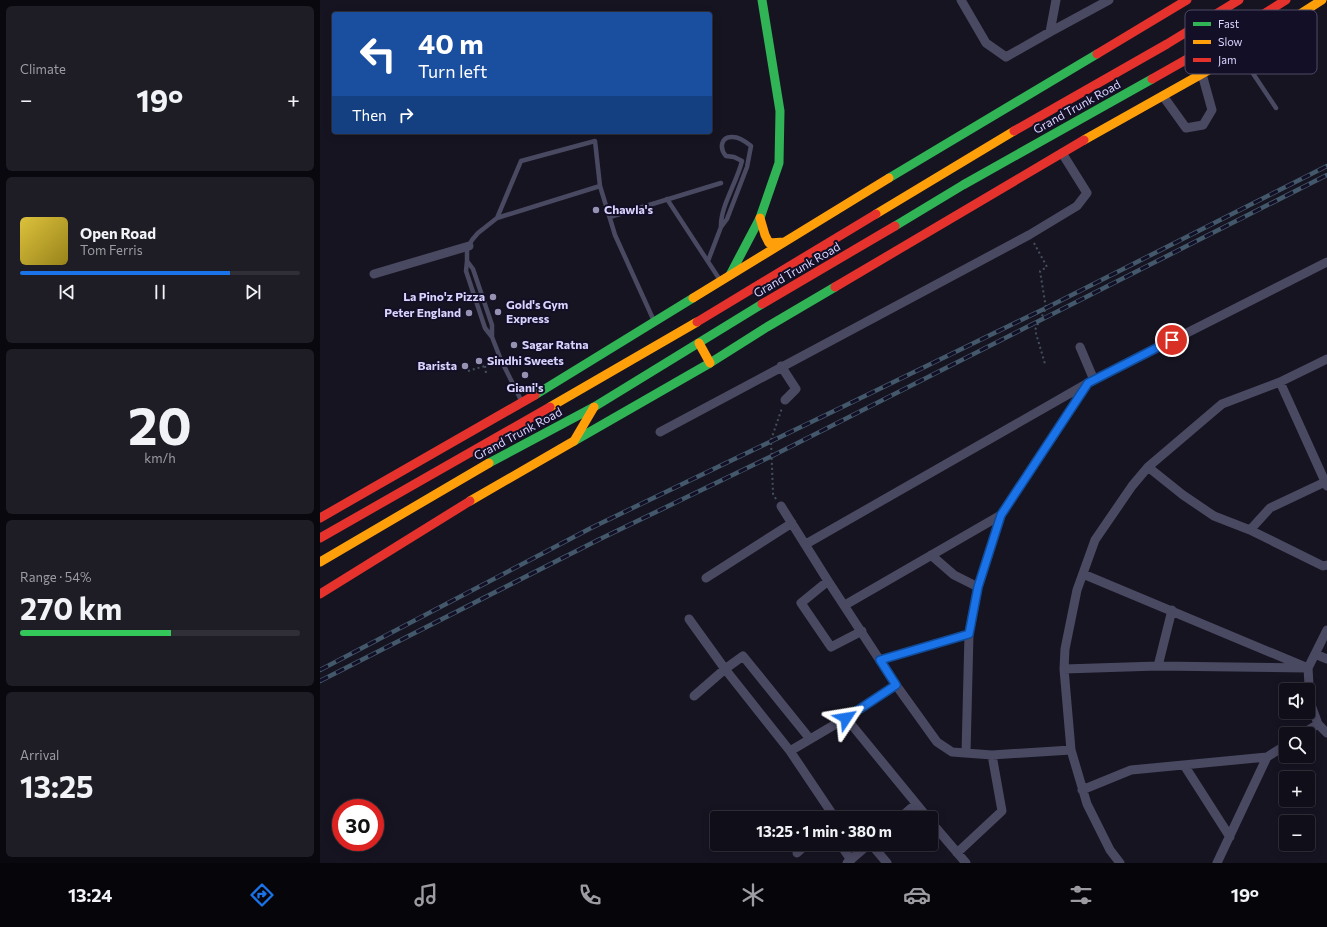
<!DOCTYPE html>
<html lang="en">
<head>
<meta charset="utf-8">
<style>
	:root { --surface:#100f19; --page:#1e1d26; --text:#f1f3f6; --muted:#9c9ca2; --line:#302f38; --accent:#1a73e8 }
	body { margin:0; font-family:Commissioner,sans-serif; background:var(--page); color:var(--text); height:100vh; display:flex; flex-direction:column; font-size:15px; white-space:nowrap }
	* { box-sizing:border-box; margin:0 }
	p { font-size:13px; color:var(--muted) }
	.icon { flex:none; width:22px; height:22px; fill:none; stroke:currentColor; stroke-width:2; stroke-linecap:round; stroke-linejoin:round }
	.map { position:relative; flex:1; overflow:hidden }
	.side { display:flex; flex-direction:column; gap:6px; padding:6px; background:#09080e; width:320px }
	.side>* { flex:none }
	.top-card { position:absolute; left:12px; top:12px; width:380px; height:122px; border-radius:4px; box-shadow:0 2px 10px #0003,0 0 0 1px var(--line); background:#1a4fa0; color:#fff; overflow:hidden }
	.buttons { position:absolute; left:959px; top:683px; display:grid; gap:8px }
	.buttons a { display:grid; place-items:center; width:36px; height:36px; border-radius:4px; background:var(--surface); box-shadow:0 2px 10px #0003,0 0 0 1px var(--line); font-size:20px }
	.speed { position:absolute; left:12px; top:799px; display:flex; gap:8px; font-size:20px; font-weight:700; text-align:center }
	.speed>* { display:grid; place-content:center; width:52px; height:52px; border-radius:50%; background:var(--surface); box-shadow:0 2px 10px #0003,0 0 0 1px var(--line); line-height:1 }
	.speed .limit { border:6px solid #d22; background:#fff; color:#111 }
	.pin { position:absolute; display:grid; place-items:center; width:34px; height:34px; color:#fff; margin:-17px; border:2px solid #fff; border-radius:50%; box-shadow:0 1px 4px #0007 }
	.me { position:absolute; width:44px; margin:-22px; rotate:57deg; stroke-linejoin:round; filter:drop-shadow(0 0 3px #0008) }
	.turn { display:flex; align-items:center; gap:14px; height:84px; padding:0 20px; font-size:18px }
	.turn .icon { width:52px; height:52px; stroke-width:2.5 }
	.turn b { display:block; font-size:28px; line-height:34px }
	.then { display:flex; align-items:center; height:38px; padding:0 20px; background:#0003; gap:8px; font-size:15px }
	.big { font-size:30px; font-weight:700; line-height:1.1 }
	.side .card { flex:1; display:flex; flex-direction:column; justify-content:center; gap:6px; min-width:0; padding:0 14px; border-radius:6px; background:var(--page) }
	.side .dial { align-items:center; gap:0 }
	.dial b { font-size:52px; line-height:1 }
	.song { display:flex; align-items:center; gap:12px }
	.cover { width:48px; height:48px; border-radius:6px; background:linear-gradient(135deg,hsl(50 70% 55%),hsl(50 70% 35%)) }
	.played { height:4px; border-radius:2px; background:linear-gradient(90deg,var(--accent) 75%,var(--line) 75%) }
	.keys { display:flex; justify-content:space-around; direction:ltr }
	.heat { display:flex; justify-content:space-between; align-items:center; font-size:22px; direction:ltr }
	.charge { height:6px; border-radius:3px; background:linear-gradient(90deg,#34c759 54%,var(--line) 0) }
	.trip { position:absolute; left:390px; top:811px; width:228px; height:40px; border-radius:4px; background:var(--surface); box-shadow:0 2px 10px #0003,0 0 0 1px var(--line); font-weight:700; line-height:40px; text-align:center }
	.tabs { display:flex; height:64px; justify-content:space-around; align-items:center; background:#06060a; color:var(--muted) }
	.tabs .icon { width:28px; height:28px }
	.tabs .on { color:var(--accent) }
	.tabs b { font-size:18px; color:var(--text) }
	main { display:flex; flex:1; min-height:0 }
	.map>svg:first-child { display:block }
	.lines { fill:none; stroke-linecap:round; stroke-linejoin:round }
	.path { stroke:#44505f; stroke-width:2; stroke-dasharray:2 3; stroke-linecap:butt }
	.lane { stroke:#4a4962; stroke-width:4.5 }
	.street { stroke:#4a4962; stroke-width:9 }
	.fast { stroke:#30b455; stroke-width:9 }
	.slow { stroke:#ff9f0a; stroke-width:9 }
	.jam { stroke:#e5322d; stroke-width:9 }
	.rail-casing { stroke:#43596b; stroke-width:4.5 }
	.rail { stroke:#130f26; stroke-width:3; stroke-dasharray:9; stroke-linecap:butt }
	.route-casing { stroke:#114b97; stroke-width:10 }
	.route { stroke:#1a73e8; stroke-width:7 }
	.poi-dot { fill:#9591b1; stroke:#130f26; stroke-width:1.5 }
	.labels { text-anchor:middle; stroke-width:4; stroke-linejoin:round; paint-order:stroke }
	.street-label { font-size:12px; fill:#d9d4ff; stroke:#130f26 }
	.poi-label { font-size:12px; font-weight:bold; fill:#d9d4ff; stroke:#130f26; text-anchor:start }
	.key { fill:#130f26; stroke:#4e4a67; stroke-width:1 }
	.key-label { font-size:11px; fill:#d9d4ff }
</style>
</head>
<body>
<main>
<section class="side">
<div class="card"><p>Climate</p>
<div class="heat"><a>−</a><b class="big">19°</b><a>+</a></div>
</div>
<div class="card">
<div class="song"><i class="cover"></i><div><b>Open Road</b><p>Tom Ferris</p></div></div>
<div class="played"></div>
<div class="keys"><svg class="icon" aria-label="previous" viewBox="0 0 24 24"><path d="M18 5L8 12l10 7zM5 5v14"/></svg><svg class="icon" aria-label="pause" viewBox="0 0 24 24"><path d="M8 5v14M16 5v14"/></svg><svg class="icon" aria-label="next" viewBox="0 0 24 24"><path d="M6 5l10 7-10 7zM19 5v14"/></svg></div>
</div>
<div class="card dial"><b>20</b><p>km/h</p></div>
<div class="card"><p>Range · 54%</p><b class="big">270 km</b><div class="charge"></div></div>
<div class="card"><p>Arrival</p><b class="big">13:25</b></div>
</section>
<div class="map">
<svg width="1007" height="863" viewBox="0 0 1007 863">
	<rect width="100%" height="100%" fill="#161421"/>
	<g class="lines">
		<path class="path" d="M714,243l13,24 -7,4 6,37 -11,22 10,34
			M165,366l1,7
			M148,371l27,-8
			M456,499l-3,-5 -2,-54 11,-32"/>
		<path class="lane" d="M920,54l36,54
			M280,186l15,49 39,86
			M347,199l53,81
			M290,217l111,-34
			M147,261v-12l5,-9 6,-7 19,-15 24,-57 74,-20 5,45 -103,32
			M388,261l13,-34 6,-8 20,-52 4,-21c-5,-4 -11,-9 -18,-9 -12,-1 -14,11 -7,19l8,1 8,4c-5,21 -22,46 -21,66
			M172,337v-12l-19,-56 -6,-8 -1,10 19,57 7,9 9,23 21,42"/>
		<path class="street" d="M641,0l25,43 20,14 44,-25 6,-32
			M730,32l59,-32
			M843,96l23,32 17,-3 9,-15 -10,-36
			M54,274l95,-28
			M760,347l14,33
			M461,366l15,23 -11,11
			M960,382l47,104
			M340,432l369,-197 48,-29 10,-13 -25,-40
			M828,467l35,28 31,21 36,14 73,36 4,-1
			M461,506l47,75 68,104 41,57 15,10 40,3 79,-5
			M930,530l20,-22 55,-26
			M486,544l282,-161 239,-121
			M611,555l23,20 24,12
			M763,574l220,92
			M386,578l86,-55
			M508,581l-27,22 30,44 31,-16
			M525,605l156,-90
			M369,619l36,50 65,82 45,67
			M1007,630l-19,38 2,34 8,22 9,9
			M995,654l12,5
			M560,660l89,-26
			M838,666l14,-56
			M744,669l94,-3 150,2
			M374,696l31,-27 18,-13 67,83
			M526,718l82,100
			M982,734l16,-10
			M470,751l56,-33 50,-33
			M646,753l3,-119 9,-47 23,-72 85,-129
			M864,765l46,72
			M762,790l49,-20 136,-13
			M580,818l16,-14
			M611,822l35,41
			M520,844l11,16
			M551,844l16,19
			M477,853l10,-9
			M637,853l45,-42 -10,-56
			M527,863l22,-19
			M800,863l-10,-13 -23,-46 -16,-54 -7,-81 1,-20 12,-59 18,-50 37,-54 16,-19 74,-63 58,-22 47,-23
			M897,863l50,-106 19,-12"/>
		<path class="fast" d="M569,178l208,-124
			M575,226l68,-41 189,-106
			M410,275l30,-57 19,-55 1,-52 -18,-111
			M215,395l158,-97
			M254,441l136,-78 57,-36 68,-40
			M169,463l105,-56 168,-103"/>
		<path class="slow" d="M764,140l155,-87 83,-53
			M556,214l138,-83
			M440,218l5,17 4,8 15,-1
			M373,298l196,-120
			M379,343l11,20
			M230,407l147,-85
			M150,501l104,-60 20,-34
			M0,562l169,-99"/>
		<path class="jam" d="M777,54l90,-54
			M832,79l76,-43 58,-36
			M694,131l153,-87 72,-44
			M515,287l249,-147
			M442,304l133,-78
			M377,322l179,-108
			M0,518l215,-123
			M0,538l230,-131
			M0,594l150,-93"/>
		<g class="rail-casing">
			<path id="rail" d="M0,670l271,-142 243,-117 212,-103 281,-142
				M0,681l278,-141 174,-84 555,-281"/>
		</g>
		<use href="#rail" class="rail"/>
	</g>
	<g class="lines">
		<g class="route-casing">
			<path id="route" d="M526,718l50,-33 -16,-25 89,-26 9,-47 23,-72 87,-132 84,-43"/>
		</g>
		<use href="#route" class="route"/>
	</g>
	<g class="poi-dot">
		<circle cx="276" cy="210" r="4"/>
		<circle cx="173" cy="297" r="4"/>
		<circle cx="178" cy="312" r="4"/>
		<circle cx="149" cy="313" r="4"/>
		<circle cx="194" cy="345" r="4"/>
		<circle cx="159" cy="361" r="4"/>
		<circle cx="145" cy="366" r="4"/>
		<circle cx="205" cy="375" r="4"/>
	</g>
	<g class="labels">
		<g class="street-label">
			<text transform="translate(757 107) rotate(-29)" y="4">Grand Trunk Road</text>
			<text transform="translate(477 270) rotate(-30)" y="4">Grand Trunk Road</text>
			<text transform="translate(198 434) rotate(-28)" y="4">Grand Trunk Road</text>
		</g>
		<g class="poi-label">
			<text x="284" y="214">Chawla's</text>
			<text x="165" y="301" text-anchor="end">La Pino'z Pizza</text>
			<text x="186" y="309">Gold's Gym<tspan x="186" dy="14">Express</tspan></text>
			<text x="141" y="317" text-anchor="end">Peter England</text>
			<text x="202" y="349">Sagar Ratna</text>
			<text x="167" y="365">Sindhi Sweets</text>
			<text x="137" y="370" text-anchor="end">Barista</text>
			<text x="205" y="392" text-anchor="middle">Giani's</text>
		</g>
	</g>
	<rect x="865" y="10" width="132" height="64" rx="6" class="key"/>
	<rect x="873" y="22" width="18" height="4" fill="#30b455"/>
	<rect x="873" y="40" width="18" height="4" fill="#ff9f0a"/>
	<rect x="873" y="58" width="18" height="4" fill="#e5322d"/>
	<g class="key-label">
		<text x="898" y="28">Fast</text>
		<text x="898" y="46">Slow</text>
		<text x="898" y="64">Jam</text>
	</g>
</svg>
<div class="buttons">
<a><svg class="icon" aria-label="sound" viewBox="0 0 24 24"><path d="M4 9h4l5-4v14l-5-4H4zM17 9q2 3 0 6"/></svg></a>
<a><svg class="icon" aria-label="search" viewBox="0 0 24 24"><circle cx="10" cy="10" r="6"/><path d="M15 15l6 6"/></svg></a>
<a>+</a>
<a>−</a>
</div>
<div class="speed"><div class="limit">30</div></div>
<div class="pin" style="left:852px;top:340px;background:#d93025"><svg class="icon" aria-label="arrive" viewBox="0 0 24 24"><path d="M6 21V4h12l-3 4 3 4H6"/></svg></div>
<svg class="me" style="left:526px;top:718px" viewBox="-20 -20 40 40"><path d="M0-17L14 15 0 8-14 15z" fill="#1a73e8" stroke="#fff" stroke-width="4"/></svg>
<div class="trip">13:25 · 1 min · 380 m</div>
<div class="top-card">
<div class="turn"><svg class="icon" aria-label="left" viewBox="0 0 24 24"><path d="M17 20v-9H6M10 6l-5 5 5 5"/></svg><div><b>40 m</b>Turn left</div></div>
<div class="then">Then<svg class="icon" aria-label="right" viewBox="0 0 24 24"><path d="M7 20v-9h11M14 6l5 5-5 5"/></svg></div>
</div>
</div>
</main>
<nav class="tabs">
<b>13:24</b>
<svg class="icon on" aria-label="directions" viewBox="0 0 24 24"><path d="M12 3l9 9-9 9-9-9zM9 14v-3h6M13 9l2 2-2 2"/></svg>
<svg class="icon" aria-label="music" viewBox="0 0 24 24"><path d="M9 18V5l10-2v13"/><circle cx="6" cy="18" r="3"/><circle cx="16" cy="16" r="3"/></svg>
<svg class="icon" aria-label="phone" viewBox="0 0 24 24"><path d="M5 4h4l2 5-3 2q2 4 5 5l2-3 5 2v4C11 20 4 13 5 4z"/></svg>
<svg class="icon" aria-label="climate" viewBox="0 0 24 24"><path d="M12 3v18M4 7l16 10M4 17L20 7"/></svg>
<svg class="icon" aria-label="car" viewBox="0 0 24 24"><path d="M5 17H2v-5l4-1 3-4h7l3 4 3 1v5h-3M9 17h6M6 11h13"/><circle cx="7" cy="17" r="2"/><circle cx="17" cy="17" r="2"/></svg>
<svg class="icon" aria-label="filters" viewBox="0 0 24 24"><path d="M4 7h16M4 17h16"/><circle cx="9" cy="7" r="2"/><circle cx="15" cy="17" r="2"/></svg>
<b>19°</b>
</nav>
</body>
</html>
